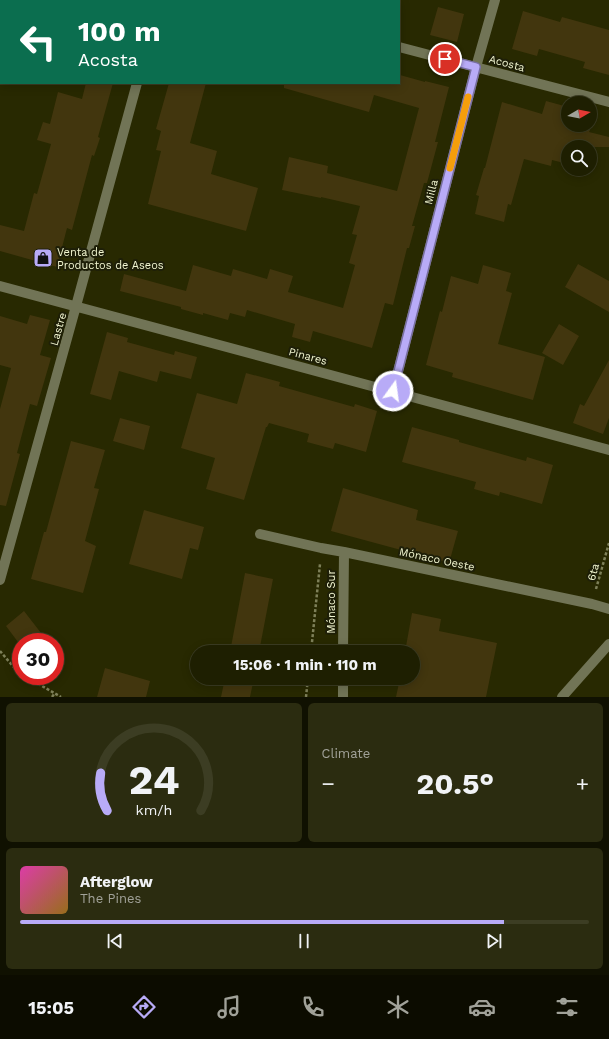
<!DOCTYPE html>
<html lang="en">
<head>
<meta charset="utf-8">
<style>
	:root { --surface:#1e1f01; --page:#2b2c10; --text:#f1f3f6; --muted:#a1a299; --line:#3c3d23; --accent:#b8abf7 }
	body { margin:0; font-family:"Work Sans",sans-serif; background:var(--page); color:var(--text); height:100vh; display:flex; flex-direction:column; font-size:15px; white-space:nowrap }
	* { box-sizing:border-box; margin:0 }
	p { font-size:13px; color:var(--muted) }
	.icon { flex:none; width:22px; height:22px; fill:none; stroke:currentColor; stroke-width:2; stroke-linecap:round; stroke-linejoin:round }
	.map { position:relative; height:697px; overflow:hidden }
	.drawer { display:flex; flex-direction:column; gap:6px; padding:6px; background:#101101; flex:1 }
	.drawer>* { flex:none }
	.top-card { position:absolute; left:0px; top:0px; width:400px; height:84px; box-shadow:0 2px 10px #0003,0 0 0 1px var(--line); background:#0b6e4f; color:#fff; overflow:hidden }
	.needle { width:26px; rotate:80deg }
	.fabs { position:absolute; left:561px; top:96px; display:grid; gap:8px }
	.fabs a { display:grid; place-items:center; width:36px; height:36px; border-radius:50%; background:var(--surface); box-shadow:0 2px 10px #0003,0 0 0 1px var(--line); font-size:20px }
	.speed { position:absolute; left:12px; top:633px; display:flex; gap:8px; font-size:20px; font-weight:700; text-align:center }
	.speed>* { display:grid; place-content:center; width:52px; height:52px; border-radius:50%; background:var(--surface); box-shadow:0 2px 10px #0003,0 0 0 1px var(--line); line-height:1 }
	.speed .limit { border:6px solid #d22; background:#fff; color:#111 }
	.pin { position:absolute; display:grid; place-items:center; width:34px; height:34px; color:#fff; margin:-17px; border:2px solid #fff; border-radius:50%; box-shadow:0 1px 4px #0007 }
	.me { position:absolute; width:44px; margin:-22px; rotate:14deg; stroke-linejoin:round; filter:drop-shadow(0 0 3px #0008) }
	.turn { display:flex; align-items:center; gap:14px; height:84px; padding:0 12px; font-size:18px }
	.turn .icon { width:52px; height:52px; stroke-width:2.5 }
	.turn b { display:block; font-size:28px; line-height:34px }
	.big { font-size:30px; font-weight:700; line-height:1.1 }
	.drawer .tile { flex:1; display:flex; flex-direction:column; justify-content:center; gap:6px; min-width:0; padding:0 14px; border-radius:6px; background:var(--page) }
	.drawer .dial { align-items:center; gap:0 }
	.dial svg { height:104px; overflow:visible; fill:none; stroke:var(--line); stroke-width:7; stroke-linecap:round; text-anchor:middle }
	.dial text { fill:var(--text); stroke:none }
	.song { display:flex; align-items:center; gap:12px }
	.cover { width:48px; height:48px; border-radius:6px; background:linear-gradient(135deg,hsl(320 70% 55%),hsl(40 70% 35%)) }
	.played { height:4px; border-radius:2px; background:linear-gradient(90deg,var(--accent) 85%,var(--line) 85%) }
	.keys { display:flex; justify-content:space-around; direction:ltr }
	.heat { display:flex; justify-content:space-between; align-items:center; font-size:22px; direction:ltr }
	.drawer .tiles { flex:1; display:grid; gap:6px; grid-template-columns:1fr 1fr }
	.tile:last-child { grid-column:span 2 }
	.trip { position:absolute; left:190px; top:645px; width:230px; height:40px; border-radius:20px; background:var(--surface); box-shadow:0 2px 10px #0003,0 0 0 1px var(--line); font-weight:700; line-height:40px; text-align:center }
	.menu { display:flex; height:64px; justify-content:space-around; align-items:center; background:#0c0c00; color:var(--muted) }
	.menu .icon { width:28px; height:28px }
	.menu .on { color:var(--accent) }
	.menu b { font-size:18px; color:var(--text) }
	.map>svg:first-child { display:block }
	.building { fill:#42360e }
	.lines { fill:none; stroke-linecap:round; stroke-linejoin:round }
	.path { stroke:#7e8059; stroke-width:2.5; stroke-dasharray:3 2; stroke-linecap:butt }
	.minor { stroke:#717456; stroke-width:10 }
	.route-casing { stroke:#786fa1; stroke-width:10 }
	.route { stroke:#b8abf7; stroke-width:7 }
	.slow { stroke:#f59e0b; stroke-width:7 }
	.labels { text-anchor:middle; stroke-width:4; stroke-linejoin:round; paint-order:stroke }
	.street-label { font-size:11px; fill:#f2f6d1; stroke:#1e1f08 }
	.poi-label { font-size:11px; fill:#f2f6d1; stroke:#1e1f08; text-anchor:start }
</style>
</head>
<body>
<div class="map">
<svg width="609" height="697" viewBox="0 0 609 697">
	<rect width="100%" height="100%" fill="#282901"/>
	<path class="building" d="M438,7l26,7 -7,28 -27,-7z
		M523,11l37,11 2,-5 47,13v45l-26,-7 2,-6 -46,-13 -2,7 -25,-7z
		M400,75l25,7v-1l24,6 -14,55h3l-11,41h-3l-12,43h3l-6,22h-2l-14,57 -8,-2 -13,45 -59,-17 -3,11 -18,-5 3,-13 -48,-14 -2,7 -15,-4 -2,7 -25,-7v2l-22,-6v-2l-61,-16 4,-17 62,17 7,-26 38,11 2,-7 34,10 3,-10 23,7 -5,16 55,16 12,-43 -6,-2 8,-28 -5,-1 8,-28 -39,-9v1l-39,-8 7,-33 39,9 -1,7 70,18 22,-83 -45,-13 -5,17 -85,-24v-5h115z
		M86,83h27l-15,54 2,1 -6,18 -2,-1 -20,75 -5,-2 -10,39 -57,-16v-26l24,6 10,-38 3,1 14,-50 -14,-4 6,-18 7,2 8,-32 24,7z
		M169,83h37l-16,60 27,8 -6,23 47,14 -12,43 -98,-27 13,-53 -5,-1 5,-19 -5,-2z
		M546,101l22,6v18h4l18,5 -1,2 20,5v10h-41v17l-16,-4 -1,6 -27,-7 -13,46 -3,-1 -4,18 -29,-8 4,-18 -3,-1 8,-27h1l17,-66 40,12z
		M578,264l31,17v31l-44,-25z
		M483,265l28,8 -5,18 6,2 -14,51 47,13 -12,43 -81,-23 1,-4 -27,-8 14,-54 2,1 9,-36 27,8z
		M30,315l20,5 -10,35 11,3 -14,48 -7,-2 -13,49 3,1 -14,52 -6,-1v-96l11,-41 -11,-3v-49l27,8z
		M559,324l20,12 -16,29 -21,-12z
		M107,332l21,6 -1,4 47,13 1,-4 22,6 -6,22 -31,-8 -3,11 -38,-11 -8,29 -21,-6z
		M609,360v58l-6,16 -30,-11 7,-19 4,2z
		M246,373l34,9 -1,4 75,21 1,-3 22,7 -11,41 -31,-9 -2,6 -26,-7 2,-8 -40,-11 -2,4h-1l-22,73 -38,-11 9,-31 -34,-10 16,-55 40,11z
		M120,418l30,8 -6,24 -31,-9z
		M412,427l47,13v2l67,19 1,-4 26,8 -11,39 -42,-12 -1,4 -25,-7 2,-7 -74,-20z
		M71,441l34,9 -11,38 5,1 -14,52 11,5 -13,47 -52,-14 13,-47h2z
		M343,488l75,22 -2,10 42,11 -9,32 -118,-32z
		M144,510l60,17 -6,23 -8,-2 -8,31 -53,-15z
		M245,573l28,6 -14,73h-29z
		M24,611l24,31h-30l-12,-16z
		M412,613l29,6 -2,12 58,12 -11,54h-90l4,-19h13v-26h-8z
		M105,668l45,13 -4,16h-49z
		M225,678h29l-4,19h-29z"/>
	<g class="lines">
		<path class="path" d="M596,589l13,-46
			M0,651l17,20 4,3
			M311,652l9,-88
			M25,676l36,21
			M52,697l3,-4
			M306,697l2,-19"/>
		<path class="minor" d="M220,0l4,1
			M159,1v-1
			M399,47l210,55
			M0,286l609,164
			M393,391l83,-324 19,-67
			M260,534l61,14 23,4 248,52 17,5
			M0,580l76,-274 61,-223
			M343,652l1,-100
			M343,697v-19
			M562,697l47,-53"/>
	</g>
	<g class="lines">
		<g class="route-casing">
			<path id="route" d="M393,391l83,-324 -31,-8"/>
		</g>
		<use href="#route" class="route"/>
		<path class="slow" d="M450,168l18,-71"/>
	</g>
	<defs>
		<g id="shop-square" transform="scale(1)"><rect x="-9" y="-9" width="18" height="18" rx="4" fill="#b8abf7" stroke="#1e1f08"/><path d="M-5-2.5h2.3a2.7 3.5 0 0 1 5.4 0H5L5.5 6h-11ZM-1.5-2.5h3a1.5 2.3 0 0 0-3 0Z" fill="#111"/></g>
	</defs>
	<g fill-rule="evenodd">
		<use href="#shop-square" x="43" y="258"/>
	</g>
	<g class="labels">
		<g class="street-label">
			<text transform="translate(507 63) rotate(15)" y="4">Acosta</text>
			<text transform="translate(431 192) rotate(-76)" y="4">Milla</text>
			<text transform="translate(58 329) rotate(-74)" y="4">Lastre</text>
			<text transform="translate(308 356) rotate(15)" y="4">Pinares</text>
			<text transform="translate(437 559) rotate(12)" y="4">Mónaco Oeste</text>
			<text transform="translate(593 572) rotate(-74)" y="4">6ta</text>
			<text transform="translate(331 602) rotate(-90)" y="4">Mónaco Sur</text>
		</g>
		<g class="poi-label">
			<text x="57" y="256">Venta de<tspan x="57" dy="13">Productos de Aseos</tspan></text>
		</g>
	</g>
</svg>
<div class="fabs">
<a><svg class="needle" viewBox="-14 -14 28 28"><path d="M0-13l5 13h-10z" fill="#e53935"/><path d="M0 13l5-13h-10z" fill="#a1a299"/></svg></a>
<a><svg class="icon" aria-label="search" viewBox="0 0 24 24"><circle cx="10" cy="10" r="6"/><path d="M15 15l6 6"/></svg></a>
</div>
<div class="speed"><div class="limit">30</div></div>
<div class="pin" style="left:445px;top:59px;background:#d93025"><svg class="icon" aria-label="arrive" viewBox="0 0 24 24"><path d="M6 21V4h12l-3 4 3 4H6"/></svg></div>
<svg class="me" style="left:393px;top:391px" viewBox="-20 -20 40 40"><circle r="17" fill="#b8abf7" stroke="#fff" stroke-width="3"/><path d="M0-11L8 9 0 5-8 9z" fill="#fff"/></svg>
<div class="trip">15:06 · 1 min · 110 m</div>
<div class="top-card">
<div class="turn"><svg class="icon" aria-label="left" viewBox="0 0 24 24"><path d="M17 20v-9H6M10 6l-5 5 5 5"/></svg><div><b>100 m</b>Acosta</div></div>
</div>
</div>
<section class="drawer">
<div class="tiles">
<div class="tile dial"><svg viewBox="0 0 100 80">
<path d="M14 69A42 42 0 1 1 86 69"/>
<path d="M14 69A42 42 0 0 1 9 40" stroke="#b8abf7"/>
<text x="50" y="56" font-size="32" font-weight="700">24</text>
<text x="50" y="72" font-size="11">km/h</text>
</svg></div>
<div class="tile"><p>Climate</p>
<div class="heat"><a>−</a><b class="big">20.5°</b><a>+</a></div>
</div>
<div class="tile">
<div class="song"><i class="cover"></i><div><b>Afterglow</b><p>The Pines</p></div></div>
<div class="played"></div>
<div class="keys"><svg class="icon" aria-label="previous" viewBox="0 0 24 24"><path d="M18 5L8 12l10 7zM5 5v14"/></svg><svg class="icon" aria-label="pause" viewBox="0 0 24 24"><path d="M8 5v14M16 5v14"/></svg><svg class="icon" aria-label="next" viewBox="0 0 24 24"><path d="M6 5l10 7-10 7zM19 5v14"/></svg></div>
</div>
</div>
</section>
<nav class="menu">
<b>15:05</b>
<svg class="icon on" aria-label="directions" viewBox="0 0 24 24"><path d="M12 3l9 9-9 9-9-9zM9 14v-3h6M13 9l2 2-2 2"/></svg>
<svg class="icon" aria-label="music" viewBox="0 0 24 24"><path d="M9 18V5l10-2v13"/><circle cx="6" cy="18" r="3"/><circle cx="16" cy="16" r="3"/></svg>
<svg class="icon" aria-label="phone" viewBox="0 0 24 24"><path d="M5 4h4l2 5-3 2q2 4 5 5l2-3 5 2v4C11 20 4 13 5 4z"/></svg>
<svg class="icon" aria-label="climate" viewBox="0 0 24 24"><path d="M12 3v18M4 7l16 10M4 17L20 7"/></svg>
<svg class="icon" aria-label="car" viewBox="0 0 24 24"><path d="M5 17H2v-5l4-1 3-4h7l3 4 3 1v5h-3M9 17h6M6 11h13"/><circle cx="7" cy="17" r="2"/><circle cx="17" cy="17" r="2"/></svg>
<svg class="icon" aria-label="filters" viewBox="0 0 24 24"><path d="M4 7h16M4 17h16"/><circle cx="9" cy="7" r="2"/><circle cx="15" cy="17" r="2"/></svg>
</nav>
</body>
</html>
